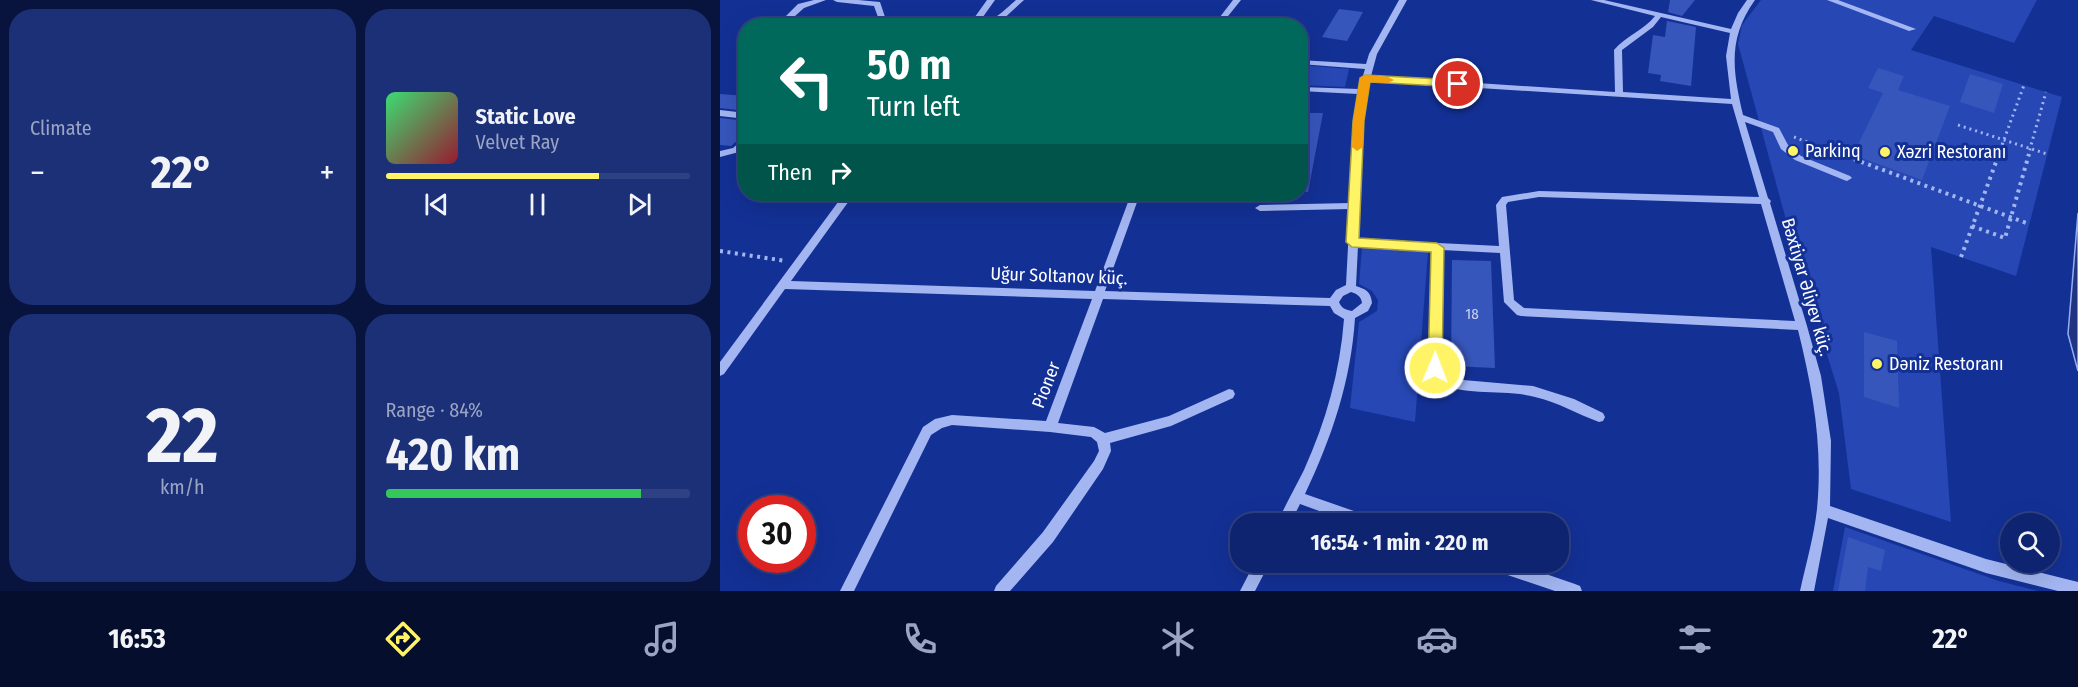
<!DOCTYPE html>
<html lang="en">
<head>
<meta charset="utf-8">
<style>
	:root { --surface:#0e2470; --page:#1c3078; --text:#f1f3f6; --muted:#9ba4c3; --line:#2e4183; --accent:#fff465 }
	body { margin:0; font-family:"Fira Sans Condensed",sans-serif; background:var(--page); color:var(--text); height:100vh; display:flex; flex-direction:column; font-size:22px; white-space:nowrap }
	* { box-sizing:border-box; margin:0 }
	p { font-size:20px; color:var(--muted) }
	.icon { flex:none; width:33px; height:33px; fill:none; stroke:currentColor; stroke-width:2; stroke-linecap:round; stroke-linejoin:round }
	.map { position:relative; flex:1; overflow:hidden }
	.side { display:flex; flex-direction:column; gap:9px; padding:9px; background:#08143e; width:720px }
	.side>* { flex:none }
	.guide { position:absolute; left:18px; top:18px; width:570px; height:183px; border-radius:24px; box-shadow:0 6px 24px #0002,0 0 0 2px var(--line); background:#00695c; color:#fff; overflow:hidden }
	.fabs { position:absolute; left:1280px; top:513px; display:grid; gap:12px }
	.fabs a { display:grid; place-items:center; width:60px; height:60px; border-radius:50%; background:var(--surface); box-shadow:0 6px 24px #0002,0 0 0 2px var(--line); font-size:30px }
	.speed { position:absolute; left:18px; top:495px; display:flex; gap:12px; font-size:30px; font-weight:700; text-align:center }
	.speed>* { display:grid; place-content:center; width:78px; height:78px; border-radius:50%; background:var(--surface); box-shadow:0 6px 24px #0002,0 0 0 2px var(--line); line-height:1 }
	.speed .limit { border:9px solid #d22; background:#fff; color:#111 }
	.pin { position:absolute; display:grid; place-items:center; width:51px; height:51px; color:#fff; margin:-26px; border:3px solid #fff; border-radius:50%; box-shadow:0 2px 6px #0007 }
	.me { position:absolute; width:66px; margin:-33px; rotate:1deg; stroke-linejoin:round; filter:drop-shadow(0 0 4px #0008) }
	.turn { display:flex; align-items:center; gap:21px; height:126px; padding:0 30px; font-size:27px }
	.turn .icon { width:78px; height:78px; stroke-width:2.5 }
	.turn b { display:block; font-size:42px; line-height:51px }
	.then { display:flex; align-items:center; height:57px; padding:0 30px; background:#0003; gap:12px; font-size:22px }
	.big { font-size:45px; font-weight:700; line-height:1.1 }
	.side .tile { flex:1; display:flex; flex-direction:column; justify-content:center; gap:9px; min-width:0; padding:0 21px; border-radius:24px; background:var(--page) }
	.side .dial { align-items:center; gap:0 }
	.dial b { font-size:78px; line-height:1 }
	.song { display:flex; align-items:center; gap:18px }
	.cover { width:72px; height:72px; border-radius:9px; background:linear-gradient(135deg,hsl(140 70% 55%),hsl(350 70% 35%)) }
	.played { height:6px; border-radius:3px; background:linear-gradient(90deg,var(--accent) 70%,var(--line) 70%) }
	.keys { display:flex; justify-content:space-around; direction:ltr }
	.heat { display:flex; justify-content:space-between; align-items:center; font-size:33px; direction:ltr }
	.charge { height:9px; border-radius:4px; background:linear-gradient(90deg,#34c759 84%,var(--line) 0) }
	.side .tiles { flex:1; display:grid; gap:9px; grid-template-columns:repeat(2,1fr) }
	.trip { position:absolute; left:510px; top:513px; width:339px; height:60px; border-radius:24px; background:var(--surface); box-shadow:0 6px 24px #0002,0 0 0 2px var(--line); font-weight:700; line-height:60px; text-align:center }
	.tabs { display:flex; height:96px; justify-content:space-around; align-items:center; background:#060e2d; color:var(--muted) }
	.tabs .icon { width:42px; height:42px }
	.tabs .active { color:var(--accent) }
	.tabs b { font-size:27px; color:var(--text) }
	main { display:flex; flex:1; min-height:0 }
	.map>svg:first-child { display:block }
	.green { fill:#2647b4 }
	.water { fill:#203482; stroke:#95adf5; stroke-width:1.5 }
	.building { fill:#3756bc }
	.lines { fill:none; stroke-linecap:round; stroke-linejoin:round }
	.path-far1 { stroke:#a3b6f2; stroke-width:3; stroke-dasharray:2 4; stroke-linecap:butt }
	.path { stroke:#a3b6f2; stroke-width:4; stroke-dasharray:3 4.5; stroke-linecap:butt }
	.minor { fill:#a3b6f2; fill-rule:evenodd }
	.route { fill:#fff465; stroke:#a69f42; stroke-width:1.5 }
	.slow { fill:#f59e0b }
	.poi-dot { fill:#fff465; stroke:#133095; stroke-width:2 }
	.labels { text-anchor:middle; stroke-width:6; stroke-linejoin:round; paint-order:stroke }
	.number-label { font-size:15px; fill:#cdd5ee }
	.poi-label { font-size:18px; fill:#fff; stroke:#133095; text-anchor:start }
	.street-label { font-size:18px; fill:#fff; stroke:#133095 }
</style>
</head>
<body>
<main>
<section class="side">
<div class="tiles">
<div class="tile"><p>Climate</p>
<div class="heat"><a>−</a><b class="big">22°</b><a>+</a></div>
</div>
<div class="tile">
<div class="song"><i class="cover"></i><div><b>Static Love</b><p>Velvet Ray</p></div></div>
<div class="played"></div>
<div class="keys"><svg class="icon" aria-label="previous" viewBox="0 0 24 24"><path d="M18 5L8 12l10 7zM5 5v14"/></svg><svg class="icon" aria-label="pause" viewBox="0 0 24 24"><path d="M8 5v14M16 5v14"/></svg><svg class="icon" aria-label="next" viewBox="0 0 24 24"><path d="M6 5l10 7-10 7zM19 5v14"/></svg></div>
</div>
<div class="tile dial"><b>22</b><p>km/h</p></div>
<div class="tile"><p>Range · 84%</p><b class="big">420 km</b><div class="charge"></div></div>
</div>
</section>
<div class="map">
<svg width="1358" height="591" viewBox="0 0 1358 591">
	<rect width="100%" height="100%" fill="#133095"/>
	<path class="green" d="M1041,0h276l-23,43 -80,-27 -23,34 151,47 -46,179 -85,-29 20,275 -100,-33 -12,-96 -45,-144 -56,-205 4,-19z
		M581,65l48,4 -4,18 -44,-2z
		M642,248l66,4 -13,170 -65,-14 9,-86 18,-11 1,-11 -6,-9 -13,-7z
		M1125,527l154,54 39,10h-205z"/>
	<path class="water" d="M1358,213v158l-10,-37z"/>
	<path class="building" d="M950,0h25l-13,16 -14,-4z
		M619,9l24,3 -16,29 -25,-4z
		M947,21l29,6 -5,59 -31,-5 1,-6 -13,-2 5,-38 12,2z
		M1158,68l26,8 -6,14 52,16 -28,74 -69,-25 30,-62 -15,-5z
		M1250,74l33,10 -9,29 -34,-11z
		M0,94l26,2v15l-26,-3z
		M580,113h23l-15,79 -8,-1z
		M0,118l26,3v12l-15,13 -11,-1z
		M732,260l39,1 4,107 -44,-2z
		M1144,332l33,9 2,67 -35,-11z
		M1128,537l37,13 -4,21 -13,-4 -3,24h-27z"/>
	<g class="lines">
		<path class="path-far1" d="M1238,125l89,29
			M1074,137l50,19
			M1278,156l26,-71
			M1308,156l18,-64"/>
		<path class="path" d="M1120,154l189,70
			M1252,226l33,12 24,-84
			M0,251l66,10
			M1241,257l38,-103"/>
		<path class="minor" d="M94,0h12l-22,8 -20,18h-8l22,-22z
			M113,0h25l22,2 5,15 9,4h78l15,-21h8l-15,21c16,0 24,-11 36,-21h8l-25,23 -11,2h-95l-14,-5 -5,-14 -37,-4z
			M513,0h8l-21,26h-7z
			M679,0h8l-30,54 -6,22 244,16 -1,-42c12,-14 30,-20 41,-34l-64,-16h13l127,29 7,-16 9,-13h8c-28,39 -22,72 -12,115l36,13 9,17 13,11 49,20 2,2 -5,3 -3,-1 -49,-20 -14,-11 -8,-17 -28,-10 23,76 3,3 -1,2 37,123 14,50 10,65 -1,65 156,53 92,23v9h-20l-72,-18 -158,-55 -14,73h-14c6,-27 14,-55 17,-82 6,-63 -4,-118 -19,-179l-277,-14 -4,-1 -13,-13 -4,-49 -58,-3 -1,118 2,7 9,4 81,7 41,13 29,14 2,4 -2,4 -4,1c-22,-8 -41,-20 -64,-25 -33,-9 -70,1 -100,-16l-6,-13 3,-118 -74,-4 -2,40c10,3 15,6 16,17l-4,8 -13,7c-4,63 -23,119 -50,176l69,24 5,1 1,5h-25l-55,-20 -10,20h-13c8,-19 18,-36 27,-54 22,-49 36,-98 40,-151l-10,-6 -4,-7 -227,-7 -45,124 36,4 11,6 64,-17 60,-27 4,1 2,4 -2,4 -62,28 -61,17 1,8 -8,18 -50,73 -43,49h-16l2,-5 47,-54 51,-71 5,-10 -2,-9 -6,-5 -41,-5 -98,-7 -10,3 -11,7 -77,156h-14l83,-164 12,-8 17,-4 94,6 46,-122 -307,-10 -61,85 -4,2v-14l124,-168h10l-63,87 304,10 36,-97h9l-35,97 225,7 6,-8 10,-5 4,-76 -90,2 -5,-3 5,-3 90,-2 4,-82 4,-27 -58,-3v-4l59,2 6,-20 -65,-5v-4l66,4 3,-10zM941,17l69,16 -4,23 5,43 -108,-7 -1,-42 31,-23zM649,81l363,23 27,93 -220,-6 -37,6 -6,8 3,41 -141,-7 4,-118zM819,197l222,7 34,117 -271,-13 -10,-8 -8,-95 2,-3zM631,292c6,2 10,4 11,11l-10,8c-6,-1 -11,-3 -13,-9l4,-6z
			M1107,0h11l78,29 -7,2z
			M0,110l26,3v6l-26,-3z
			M26,137v9l-7,6 -19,5v-6l13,-3z
			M535,562h15l-15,29h-15z
			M763,562h28l64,22 5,2 2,5h-27l-65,-22 -5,-2z"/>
	</g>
	<path class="route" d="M645,75l93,5 5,4 -5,3 -88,-5 -6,39 -5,117 78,5 7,5 -2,120 -2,4 -5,2 -5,-2 -2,-4 3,-116 -79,-5 -6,-5 7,-121 7,-43z"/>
	<path class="slow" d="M645,75l23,2 6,3 -6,3 -18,-1 -6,39 -1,26 -6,4 -5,-4 1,-26 7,-43z"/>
	<g class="poi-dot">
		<circle cx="1073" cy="151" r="6"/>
		<circle cx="1165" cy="152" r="6"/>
		<circle cx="1157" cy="364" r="6"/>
	</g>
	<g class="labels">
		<g class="number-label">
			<text x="752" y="319">18</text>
		</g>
		<g class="poi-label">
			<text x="1085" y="157">Parkinq</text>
			<text x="1177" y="158">Xəzri Restoranı</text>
			<text x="1169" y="370">Dəniz Restoranı</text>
		</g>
		<g class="street-label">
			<text transform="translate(339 276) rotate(2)" y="6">Uğur Soltanov küç.</text>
			<text transform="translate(1087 287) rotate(74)" y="6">Bəxtiyar Əliyev küç.</text>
			<text transform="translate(326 385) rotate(-69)" y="6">Pioner</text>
		</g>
	</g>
</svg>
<div class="fabs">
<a><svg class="icon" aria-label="search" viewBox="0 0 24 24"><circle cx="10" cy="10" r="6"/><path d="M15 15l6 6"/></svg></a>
</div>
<div class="speed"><div class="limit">30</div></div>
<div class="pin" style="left:738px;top:84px;background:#d93025"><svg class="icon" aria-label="arrive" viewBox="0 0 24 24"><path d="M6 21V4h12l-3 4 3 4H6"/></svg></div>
<svg class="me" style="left:715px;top:368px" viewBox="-20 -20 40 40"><circle r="17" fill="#fff465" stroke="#fff" stroke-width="3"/><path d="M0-11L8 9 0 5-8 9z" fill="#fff"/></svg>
<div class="trip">16:54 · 1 min · 220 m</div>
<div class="guide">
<div class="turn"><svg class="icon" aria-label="left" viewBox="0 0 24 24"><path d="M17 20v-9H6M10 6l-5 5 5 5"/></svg><div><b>50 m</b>Turn left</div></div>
<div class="then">Then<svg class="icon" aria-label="right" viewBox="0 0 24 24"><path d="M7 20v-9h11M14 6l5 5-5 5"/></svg></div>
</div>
</div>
</main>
<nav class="tabs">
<b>16:53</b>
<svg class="icon active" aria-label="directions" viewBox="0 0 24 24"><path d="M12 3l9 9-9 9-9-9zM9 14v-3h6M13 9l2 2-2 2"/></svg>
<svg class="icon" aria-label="music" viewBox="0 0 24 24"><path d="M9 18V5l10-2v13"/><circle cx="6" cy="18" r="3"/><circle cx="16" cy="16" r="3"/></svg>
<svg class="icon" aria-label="phone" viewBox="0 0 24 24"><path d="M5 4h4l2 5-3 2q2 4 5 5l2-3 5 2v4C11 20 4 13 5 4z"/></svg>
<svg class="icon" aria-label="climate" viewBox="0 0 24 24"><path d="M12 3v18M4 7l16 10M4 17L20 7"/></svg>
<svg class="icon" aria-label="car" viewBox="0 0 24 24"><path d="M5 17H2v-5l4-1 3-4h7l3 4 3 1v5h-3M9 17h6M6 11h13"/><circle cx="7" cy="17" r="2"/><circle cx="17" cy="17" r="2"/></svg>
<svg class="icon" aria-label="filters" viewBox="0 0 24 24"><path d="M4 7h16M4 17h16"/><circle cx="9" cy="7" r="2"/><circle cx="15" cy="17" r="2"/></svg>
<b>22°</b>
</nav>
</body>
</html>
